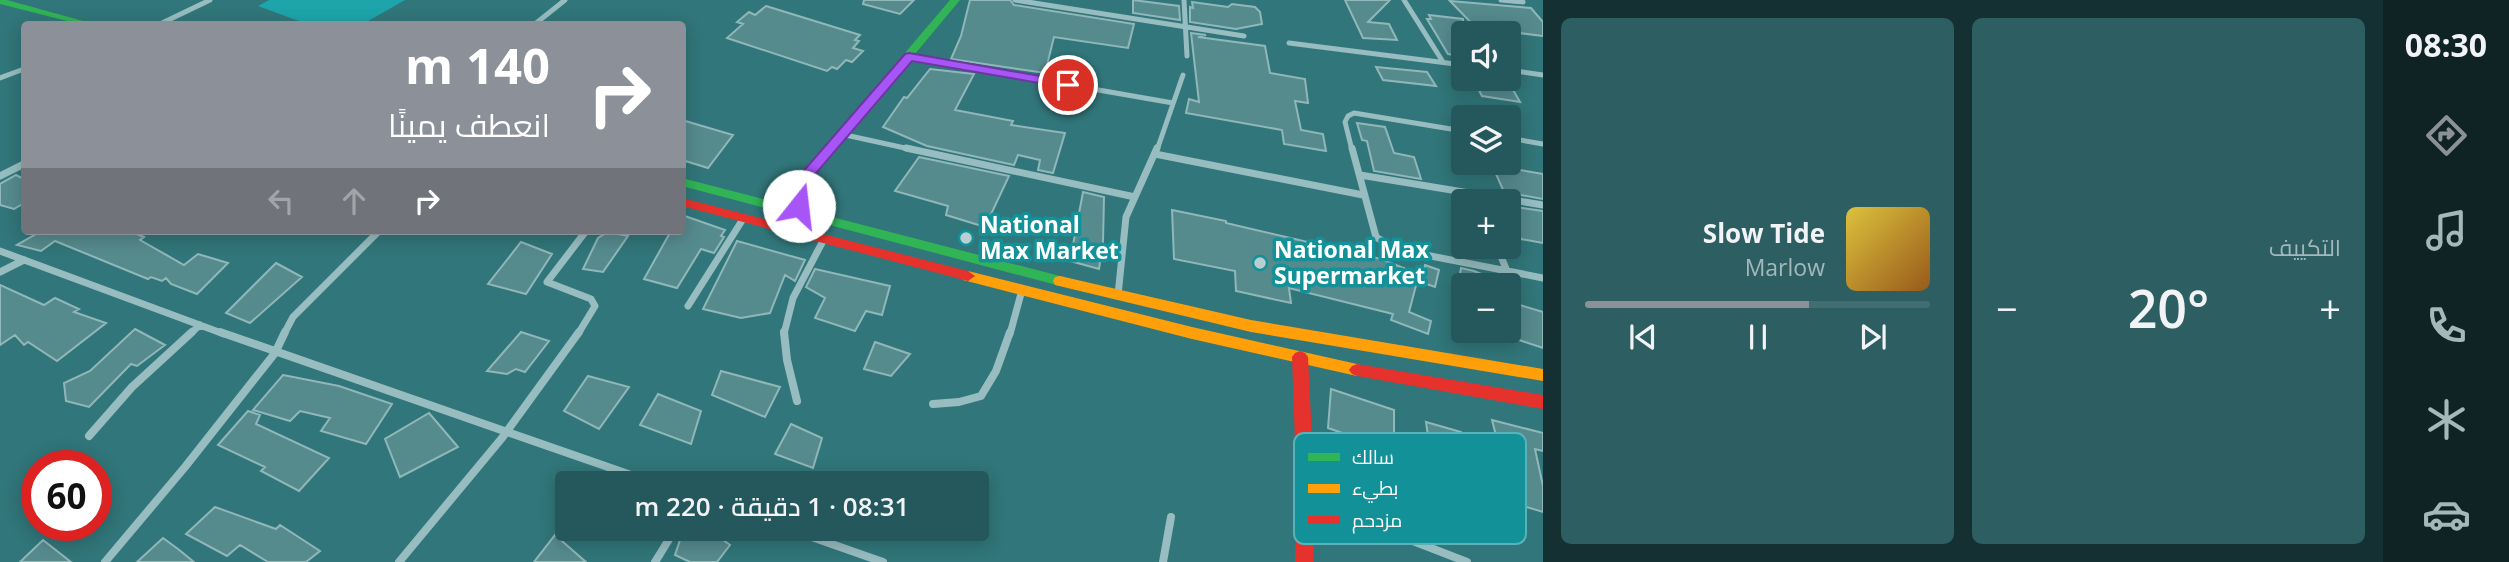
<!DOCTYPE html>
<html lang="ar">
<head>
<meta charset="utf-8">
<style>
	:root { --surface:#25585c; --page:#2d5e62; --text:#f1f3f6; --muted:#a3b8bb; --line:#426e72; --accent:#8c9099 }
	body { margin:0; font-family:"Open Sans",Cairo,sans-serif; background:var(--page); color:var(--text); direction:rtl; height:100vh; display:flex; flex-direction:column; font-size:26px; white-space:nowrap }
	* { box-sizing:border-box; margin:0 }
	p { font-size:23px; color:var(--muted) }
	.icon { flex:none; width:38px; height:38px; fill:none; stroke:currentColor; stroke-width:2; stroke-linecap:round; stroke-linejoin:round }
	.map { position:relative; flex:1; overflow:hidden; direction:ltr }
	.side { display:flex; flex-direction:column; gap:18px; padding:18px; background:#143033; width:840px }
	.side>* { flex:none }
	.hud { position:absolute; left:21px; top:21px; width:665px; height:214px; border-radius:7px; box-shadow:0 4px 18px #0003; direction:rtl; background:#8c9099; color:#fff; overflow:hidden }
	.buttons { position:absolute; left:1451px; top:21px; display:grid; gap:14px }
	.buttons a { display:grid; place-items:center; width:70px; height:70px; border-radius:7px; background:var(--surface); box-shadow:0 4px 18px #0003; font-size:35px }
	.speed { position:absolute; left:21px; top:450px; display:flex; gap:14px; font-size:35px; font-weight:700; text-align:center }
	.speed>* { display:grid; place-content:center; width:91px; height:91px; border-radius:50%; background:var(--surface); box-shadow:0 4px 18px #0003; line-height:1 }
	.speed .limit { border:10px solid #d22; background:#fff; color:#111 }
	.pin { position:absolute; display:grid; place-items:center; width:60px; height:60px; color:#fff; margin:-30px; border:4px solid #fff; border-radius:50%; box-shadow:0 2px 7px #0007 }
	.me { position:absolute; width:77px; margin:-38px; rotate:16deg; stroke-linejoin:round; filter:drop-shadow(0 0 5px #0008) }
	.turn { display:flex; align-items:center; gap:24px; height:147px; padding:0 21px; font-size:32px }
	.turn .icon { width:91px; height:91px; stroke-width:2.5 }
	.turn b { display:block; font-size:49px; line-height:60px }
	.lanes { display:flex; align-items:center; height:66px; padding:0 21px; background:#0003; justify-content:center; gap:35px; direction:ltr }
	.lanes .off { opacity:.35 }
	.big { font-size:52px; font-weight:600; line-height:1.1 }
	.side .tile { flex:1; display:flex; flex-direction:column; justify-content:center; gap:10px; min-width:0; padding:0 24px; border-radius:10px; background:var(--page) }
	.song { display:flex; align-items:center; gap:21px }
	.cover { width:84px; height:84px; border-radius:10px; background:linear-gradient(135deg,hsl(50 70% 55%),hsl(30 70% 35%)) }
	.played { height:7px; border-radius:4px; background:linear-gradient(90deg,var(--accent) 65%,var(--line) 65%) }
	.keys { display:flex; justify-content:space-around; direction:ltr }
	.heat { display:flex; justify-content:space-between; align-items:center; font-size:38px; direction:ltr }
	.side .tiles { flex:1; display:grid; gap:18px; grid-template-columns:repeat(2,1fr) }
	.trip { position:absolute; left:555px; top:471px; width:434px; height:70px; border-radius:7px; background:var(--surface); box-shadow:0 4px 18px #0003; font-weight:600; line-height:70px; text-align:center; direction:rtl }
	main { display:flex; flex:1; min-height:0 }
	.dock { display:flex; flex-direction:column; width:126px; justify-content:space-around; align-items:center; background:#0f2325; color:var(--muted) }
	.dock .icon { width:49px; height:49px }
	.dock .current { color:var(--accent) }
	.dock b { font-size:32px; color:var(--text) }
	.map>svg:first-child { display:block }
	.green { fill:#1da5ab }
	.building { fill:#568b8e; stroke:#90b7b9; stroke-width:2 }
	.lines { fill:none; stroke-linecap:round; stroke-linejoin:round }
	.street-far2 { stroke:#97bdc0; stroke-width:5 }
	.street-far1 { stroke:#97bdc0; stroke-width:7 }
	.street { stroke:#97bdc0; stroke-width:8 }
	.fast { fill:#30b455; fill-rule:evenodd }
	.slow { fill:#ff9f0a; fill-rule:evenodd }
	.jam { fill:#e5322d; fill-rule:evenodd }
	.route { fill:#a855f7; stroke:#6d37a1; stroke-width:2 }
	.poi-dot { fill:#b7cfd0; stroke:#129199; stroke-width:2.5 }
	.labels { text-anchor:middle; stroke-width:7; stroke-linejoin:round; paint-order:stroke }
	.poi-label { font-size:23px; font-weight:bold; fill:#fff; stroke:#129199; text-anchor:start }
	.key { fill:#129199; stroke:#59b2b8; stroke-width:2 }
	.key-label { font-size:19px; fill:#fff }
</style>
</head>
<body>
<main>
<nav class="dock">
<b>08:30</b>
<svg class="icon current" aria-label="directions" viewBox="0 0 24 24"><path d="M12 3l9 9-9 9-9-9zM9 14v-3h6M13 9l2 2-2 2"/></svg>
<svg class="icon" aria-label="music" viewBox="0 0 24 24"><path d="M9 18V5l10-2v13"/><circle cx="6" cy="18" r="3"/><circle cx="16" cy="16" r="3"/></svg>
<svg class="icon" aria-label="phone" viewBox="0 0 24 24"><path d="M5 4h4l2 5-3 2q2 4 5 5l2-3 5 2v4C11 20 4 13 5 4z"/></svg>
<svg class="icon" aria-label="climate" viewBox="0 0 24 24"><path d="M12 3v18M4 7l16 10M4 17L20 7"/></svg>
<svg class="icon" aria-label="car" viewBox="0 0 24 24"><path d="M5 17H2v-5l4-1 3-4h7l3 4 3 1v5h-3M9 17h6M6 11h13"/><circle cx="7" cy="17" r="2"/><circle cx="17" cy="17" r="2"/></svg>
</nav>
<section class="side">
<div class="tiles">
<div class="tile"><p>التكييف</p>
<div class="heat"><a>−</a><b class="big">20°</b><a>+</a></div>
</div>
<div class="tile">
<div class="song"><i class="cover"></i><div><b>Slow Tide</b><p>Marlow</p></div></div>
<div class="played"></div>
<div class="keys"><svg class="icon" aria-label="previous" viewBox="0 0 24 24"><path d="M18 5L8 12l10 7zM5 5v14"/></svg><svg class="icon" aria-label="pause" viewBox="0 0 24 24"><path d="M8 5v14M16 5v14"/></svg><svg class="icon" aria-label="next" viewBox="0 0 24 24"><path d="M6 5l10 7-10 7zM19 5v14"/></svg></div>
</div>
</div>
</section>
<div class="map">
<svg width="1543" height="562" viewBox="0 0 1543 562">
	<rect width="100%" height="100%" fill="#31767a"/>
	<path class="green" d="M269,0h136l-42,24h-56l-49,-18z"/>
	<path class="building" d="M864,0h50l-14,14 -37,-10z
		M970,0h40l4,5 120,19 -6,24 -74,-11 -9,36 -94,-14 10,-23z
		M1133,0l46,6 1,14 -47,-7z
		M1345,0h45l-22,22 21,2 8,16 -34,-2z
		M1450,1l81,7 12,14v14l-32,-4 -30,1z
		M1192,2l36,5 4,-3 23,3 5,5 2,12 -26,5 -46,-7v-15l3,1z
		M766,6l94,29 -5,5 4,1 -6,7 10,3 -11,11 -6,-2 -9,9 -5,-2 -5,4 -100,-33 16,-14 -6,-2 12,-10 6,3z
		M1429,15l34,4v37l-15,-2 -21,-35h4z
		M1191,33l15,2 -8,2 67,9 5,27 35,6 3,24 -13,-2 6,29 22,4 3,17 -42,-7 -2,-14 -96,-17 3,-14 10,3z
		M1376,67l51,5 9,14 -53,-6z
		M930,69l44,5 -19,36 58,11 -2,4 54,8 -12,40 -15,-3 2,-10 -22,-5 -4,10 -87,-19 -44,-19 21,-30 3,1z
		M1473,79h34l13,23 -38,-6z
		M682,120l51,15 -25,33 -26,-8z
		M1357,123l28,4 9,26 20,4 7,22 -47,-8 -7,-30 -5,-1z
		M919,157l90,19 -24,51 -39,-12 2,-9 -53,-15z
		M1492,165l51,9v25l-39,-7z
		M16,175l8,4v24l-10,6 -14,-4v-21z
		M1083,192l21,5 -1,46 -4,26 -29,-8z
		M1508,206l35,5v32l-22,-4 -13,-26z
		M1172,210l54,11v2l155,36 38,15 -10,38 22,9 -3,13 -37,-14 2,-6 -104,-26 2,15 -55,-12 -1,-20 -61,-12z
		M682,215l43,15 -4,6 3,1 -10,16 -13,-4 -24,39 -33,-9 27,-48h11z
		M31,231h99l14,6 -4,3 44,25 14,-11 30,9 -31,31 -26,-10 -5,-6 -4,3 -11,-4 -3,2 -93,-38 -14,10 -24,-6 19,-11z
		M608,232l20,4 -25,36 -20,-3 15,-31z
		M737,241l68,19 -10,21 -10,-6 -15,38 -29,5 -38,-9z
		M521,242l31,12 -26,40 -38,-10z
		M276,263l26,14 -52,46 -24,-10z
		M1425,265l14,5 -4,17 -14,-5z
		M1461,268l13,3 35,14h-51z
		M815,269l75,17 -8,29 -16,-4 -11,20 -40,-13 10,-20 -19,-11z
		M0,285l44,20 11,-7 24,11 -5,3 32,11 -49,38 -29,-19 -4,3 -9,-10 -15,10z
		M1513,303l30,9v36l-27,-9z
		M135,329l30,16 -28,21 -6,-2 -42,43 -23,-6 -2,-18 26,-12z
		M521,332l28,9 -24,31 -9,-3 -9,5 -20,-3z
		M875,342l35,12 -19,22 -27,-7z
		M721,371l59,16 -15,30 -53,-22z
		M283,375l56,11 53,18 -26,40 -45,-13 9,-13 -30,-7 -10,10 -37,-11z
		M588,376l41,11 -30,42 -35,-18z
		M1331,389l63,21v41l-66,-23z
		M658,394l43,17 -10,33 -51,-19z
		M248,411l12,4 -4,9 73,34 -30,33 -38,-20 4,-4 -47,-22z
		M429,413l29,34 -58,30 -15,-38z
		M1492,420l51,13v18l-8,-2 8,37v26l-36,-11 -8,-47 2,1z
		M1426,422l35,10 8,52 -36,-11z
		M791,424l31,14 -9,30 -38,-14z
		M215,507l61,22 4,-4 40,26 -14,11h-38l-28,-17 -13,11 -41,-22z
		M684,528h22l24,17 -13,17h-27l-15,-7z
		M555,535l31,27h-52z
		M163,538l15,11 16,13h-57z
		M43,540l28,22h-51z"/>
	<g class="lines">
		<path class="street-far2" d="M1015,0l229,36
			M1184,0l3,56
			M1404,0l39,62
			M1501,0l22,2
			M160,24l50,-24
			M535,24l30,-24
			M1289,43l174,22
			M909,57l264,46
			M1508,70l35,5
			M0,78l24,-9
			M841,134l73,16
			M1508,138l35,6
			M1157,150l26,-75
			M1352,150l-7,-28 3,-6 6,-3 109,18"/>
		<path class="street-far1" d="M906,148l229,49
			M1352,148l24,89 19,12 148,29
			M1155,154l208,41
			M1360,175l183,30
			M0,176l24,-12
			M1497,247l10,24
			M0,251l224,83
			M0,272l24,-12
			M1118,295l8,-78 31,-69
			M688,306l55,-87
			M190,334l10,-9
			M284,334l9,-17 86,-86
			M578,334l17,-28 -4,-7 -44,-17 39,-51
			M784,334l9,-36 31,-59
			M1010,334l12,-44"/>
		<path class="street" d="M220,332l434,151
			M784,332l3,28 10,41
			M933,404l26,-2 22,-6 15,-25 14,-39
			M89,436l43,-49 60,-55
			M1307,500l160,62
			M786,528l97,34
			M105,562l80,-95 90,-114 10,-21
			M399,562l103,-124 77,-106
			M655,562l21,-34
			M1163,562l8,-45"/>
		<path class="fast" d="M0,0h7l87,24h-15l-79,-20z
			M950,0h10l-151,181 -20,17 -11,5 282,73 5,1 2,4 -2,4 -5,1 -378,-100v-8l81,21 18,-7 20,-17z"/>
		<path class="slow" d="M968,271l224,56 165,37 5,2 3,4 -3,4 -5,2 -165,-37 -229,-59 -2,-4 2,-4z
			M1060,276l191,44 292,49v12l-292,-49 -196,-47 -2,-4 2,-4z"/>
		<path class="jam" d="M682,198l286,73 7,5 -7,5 -286,-75z
			M1300,351l5,2 3,4 7,143 -2,62h-18l2,-62 -5,-143 3,-4z
			M1357,364l186,31v14l-186,-33 -5,-2 -3,-4 3,-4z"/>
	</g>
	<path class="route" d="M909,53l159,28 6,4 -6,3 -156,-27 -101,118 -6,17 -1,14h-10l-4,-14 10,-21 105,-121z"/>
	<g class="poi-dot">
		<circle cx="966" cy="238" r="7"/>
		<circle cx="1260" cy="263" r="7"/>
	</g>
	<g class="labels">
		<g class="poi-label">
			<text x="980" y="233">National<tspan x="980" dy="26">Max Market</tspan></text>
			<text x="1274" y="258">National Max<tspan x="1274" dy="26">Supermarket</tspan></text>
		</g>
	</g>
	<rect x="1294" y="433" width="232" height="111" rx="10" class="key"/>
	<rect x="1308" y="453" width="32" height="8" fill="#30b455"/>
	<rect x="1308" y="484" width="32" height="9" fill="#ff9f0a"/>
	<rect x="1308" y="516" width="32" height="8" fill="#e5322d"/>
	<g class="key-label">
		<text x="1352" y="464">سالك</text>
		<text x="1352" y="495">بطيء</text>
		<text x="1352" y="527">مزدحم</text>
	</g>
</svg>
<div class="buttons">
<a><svg class="icon" aria-label="sound" viewBox="0 0 24 24"><path d="M4 9h4l5-4v14l-5-4H4zM17 9q2 3 0 6"/></svg></a>
<a><svg class="icon" aria-label="layers" viewBox="0 0 24 24"><path d="M12 4l9 5-9 5-9-5zM3 14l9 5 9-5"/></svg></a>
<a>+</a>
<a>−</a>
</div>
<div class="speed"><div class="limit">60</div></div>
<div class="pin" style="left:1068px;top:85px;background:#d93025"><svg class="icon" aria-label="arrive" viewBox="0 0 24 24"><path d="M6 21V4h12l-3 4 3 4H6"/></svg></div>
<svg class="me" style="left:799px;top:206px" viewBox="-20 -20 40 40"><circle r="19" fill="#fff"/><path d="M0-13L10 11 0 6-10 11z" fill="#a855f7"/></svg>
<div class="trip">08:31 · 1 دقيقة · 220 m</div>
<div class="hud">
<div class="turn"><svg class="icon" aria-label="right" viewBox="0 0 24 24"><path d="M7 20v-9h11M14 6l5 5-5 5"/></svg><div><b>140 m</b>انعطف يمينًا</div></div>
<div class="lanes"><svg class="icon off" aria-label="left" viewBox="0 0 24 24"><path d="M17 20v-9H6M10 6l-5 5 5 5"/></svg><svg class="icon off" aria-label="ahead" viewBox="0 0 24 24"><path d="M12 20V5M6 11l6-6 6 6"/></svg><svg class="icon" aria-label="right" viewBox="0 0 24 24"><path d="M7 20v-9h11M14 6l5 5-5 5"/></svg></div>
</div>
</div>
</main>
</body>
</html>
